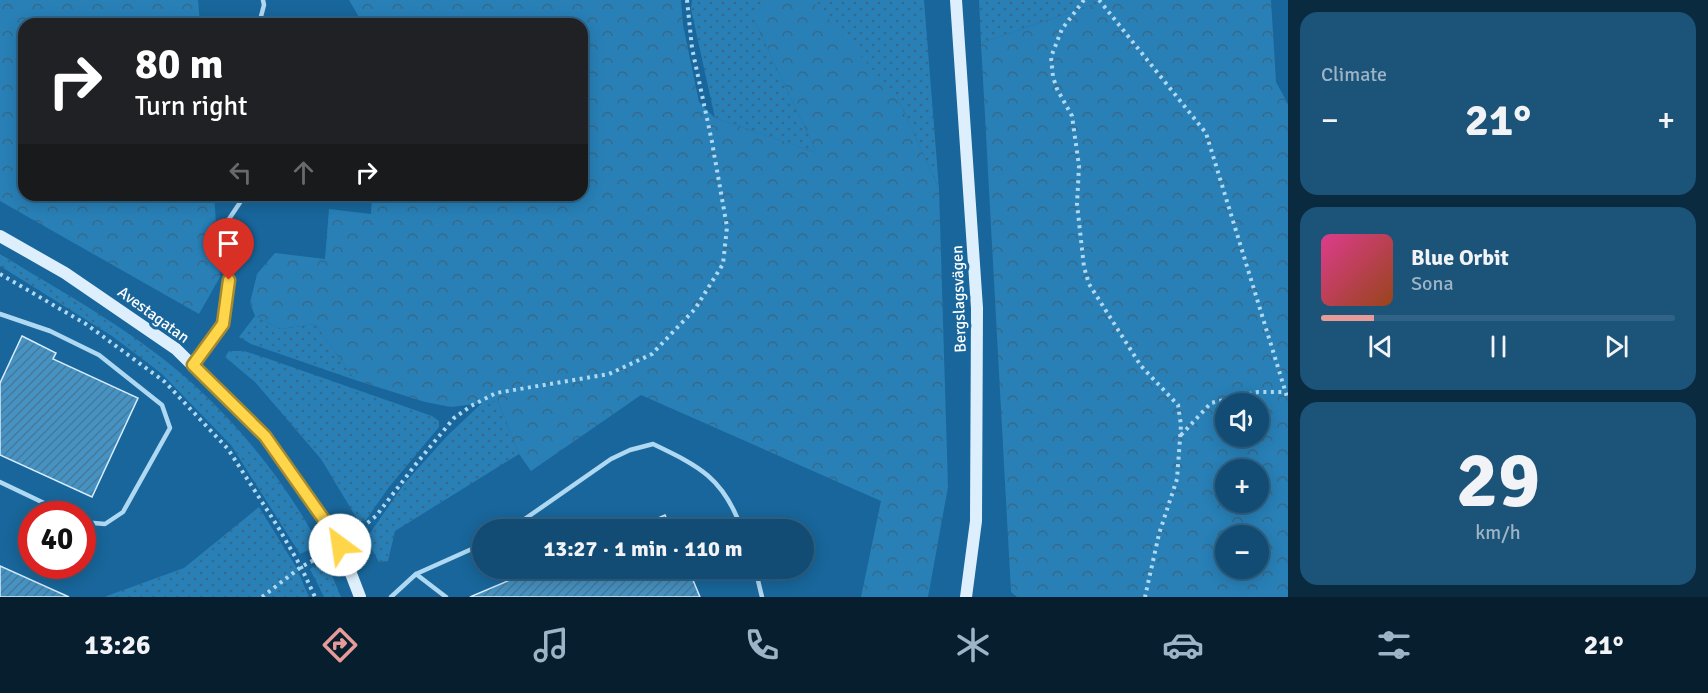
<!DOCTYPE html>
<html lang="en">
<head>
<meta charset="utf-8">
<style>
	:root { --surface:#124c74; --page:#1b5379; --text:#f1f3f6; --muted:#9cb4c5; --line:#316386; --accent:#e69b98 }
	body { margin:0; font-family:Signika,sans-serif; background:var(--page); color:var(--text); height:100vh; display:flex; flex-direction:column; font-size:22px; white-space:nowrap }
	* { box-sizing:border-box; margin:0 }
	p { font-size:20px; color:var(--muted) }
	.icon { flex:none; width:33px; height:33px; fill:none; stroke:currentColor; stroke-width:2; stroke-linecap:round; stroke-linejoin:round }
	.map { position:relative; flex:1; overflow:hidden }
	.panel { display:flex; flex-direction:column; gap:12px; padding:12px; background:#0a2a40; width:420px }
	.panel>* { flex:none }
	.hud { position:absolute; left:18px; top:18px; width:570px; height:183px; border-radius:18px; box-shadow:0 3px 15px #0003,0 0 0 2px var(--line); background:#202124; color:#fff; overflow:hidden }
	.fabs { position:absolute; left:1215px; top:393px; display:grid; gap:12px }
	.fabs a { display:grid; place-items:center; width:54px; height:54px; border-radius:50%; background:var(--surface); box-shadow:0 3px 15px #0003,0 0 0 2px var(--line); font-size:30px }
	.speed { position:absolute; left:18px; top:501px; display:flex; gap:12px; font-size:30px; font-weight:700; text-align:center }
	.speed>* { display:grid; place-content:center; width:78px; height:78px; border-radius:50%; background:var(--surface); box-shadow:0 3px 15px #0003,0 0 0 2px var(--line); line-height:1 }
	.speed .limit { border:9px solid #d22; background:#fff; color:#111 }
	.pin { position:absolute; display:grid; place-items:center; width:51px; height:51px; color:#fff; margin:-62px -26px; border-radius:50% 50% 50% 0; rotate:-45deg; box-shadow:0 0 6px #0007 }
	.pin .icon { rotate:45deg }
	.me { position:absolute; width:66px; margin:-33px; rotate:329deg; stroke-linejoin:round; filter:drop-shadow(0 0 4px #0008) }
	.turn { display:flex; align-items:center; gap:21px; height:126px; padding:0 18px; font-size:27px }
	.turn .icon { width:78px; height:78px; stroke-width:2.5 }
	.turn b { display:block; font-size:42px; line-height:51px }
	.lanes { display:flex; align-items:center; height:57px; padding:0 18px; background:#0003; justify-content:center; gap:30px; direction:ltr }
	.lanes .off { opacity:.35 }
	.big { font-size:45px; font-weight:700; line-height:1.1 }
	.panel .tile { flex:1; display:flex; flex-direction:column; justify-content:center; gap:9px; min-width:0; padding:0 21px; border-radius:18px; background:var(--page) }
	.panel .dial { align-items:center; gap:0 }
	.dial b { font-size:78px; line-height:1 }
	.song { display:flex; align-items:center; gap:18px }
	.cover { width:72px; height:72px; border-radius:9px; background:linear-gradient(135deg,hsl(330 70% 55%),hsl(20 70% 35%)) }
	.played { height:6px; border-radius:3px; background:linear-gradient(90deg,var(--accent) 15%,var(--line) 15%) }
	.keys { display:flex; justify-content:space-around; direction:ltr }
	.heat { display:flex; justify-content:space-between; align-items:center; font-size:33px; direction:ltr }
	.trip { position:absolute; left:472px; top:519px; width:342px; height:60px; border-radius:30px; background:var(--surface); box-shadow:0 3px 15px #0003,0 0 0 2px var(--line); font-weight:700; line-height:60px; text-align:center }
	.tabs { display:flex; height:96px; justify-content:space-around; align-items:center; background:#071e2e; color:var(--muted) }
	.tabs .icon { width:42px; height:42px }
	.tabs .on { color:var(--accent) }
	.tabs b { font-size:27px; color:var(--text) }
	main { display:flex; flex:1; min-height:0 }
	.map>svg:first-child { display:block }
	.grass { fill:url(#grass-dots) }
	.forest { fill:url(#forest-crowns); fill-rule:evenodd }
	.building { fill:url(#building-hatch); stroke:#d6edfc; stroke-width:1.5 }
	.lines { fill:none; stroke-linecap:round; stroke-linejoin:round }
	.path { stroke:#afd8f2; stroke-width:4; stroke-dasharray:3 4.5; stroke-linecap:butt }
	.lane { stroke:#afd8f2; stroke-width:4.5 }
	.secondary { stroke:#ddeffc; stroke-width:12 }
	.route-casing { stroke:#a68a30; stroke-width:15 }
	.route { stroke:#ffd54a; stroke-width:10 }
	.labels { text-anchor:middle; stroke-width:6; stroke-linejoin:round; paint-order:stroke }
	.street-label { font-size:16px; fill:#fff; stroke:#18669b }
</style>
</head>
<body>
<main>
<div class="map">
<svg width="1288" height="597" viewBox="0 0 1288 597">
	<defs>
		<pattern id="grass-dots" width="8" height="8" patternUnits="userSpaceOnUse" patternTransform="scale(1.5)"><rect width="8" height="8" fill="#2880b7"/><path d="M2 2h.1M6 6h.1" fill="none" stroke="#386987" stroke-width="1.8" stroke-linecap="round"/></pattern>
		<pattern id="forest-crowns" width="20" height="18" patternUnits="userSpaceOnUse" patternTransform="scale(1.5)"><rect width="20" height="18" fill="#2880b7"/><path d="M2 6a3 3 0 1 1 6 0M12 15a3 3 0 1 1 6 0" fill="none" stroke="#386987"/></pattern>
		<pattern id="building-hatch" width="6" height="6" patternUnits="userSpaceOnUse" patternTransform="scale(1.5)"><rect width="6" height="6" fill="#4592c3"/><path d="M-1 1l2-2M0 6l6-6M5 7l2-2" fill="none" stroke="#477a99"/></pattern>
	</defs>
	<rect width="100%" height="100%" fill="#18669b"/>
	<path class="grass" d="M692,0h232l15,189 -41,-90 -144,-79 63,133 -102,-35 -24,-109z
		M979,0h127l-125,43z
		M0,254c62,38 127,73 183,121 54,47 102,106 136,170l-19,9 -69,-109 -69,-71 -50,-38 -112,-70z
		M255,316l25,13 35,-5 40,56 -104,-36 -12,-7z
		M229,351h15l25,8 163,57 7,5v6l-50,60 -23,33 -7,2 -38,-63 -66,-77 -30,-25z
		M498,401l21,53 -124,77 -7,30 -9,1 -13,-23 38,-55 44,-49 34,-32z
		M259,507l37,60 13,30h-205l80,-29z
		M325,559l16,38h-17l-14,-28z"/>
	<path class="forest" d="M0,0h198l2,24h-176v171h190l6,82 -21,37 -199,-113z
		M349,0h332l2,25 16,77 16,16 102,35 -63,-133 14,-20 46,2 84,97 41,90 9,298 -20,110h-67l20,-96 -240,-106 -110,76 -12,-17 -21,-53 -47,6 -26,-5 -70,-22 -40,-56 -35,5 -25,-13 -5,-13 7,-29 18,-21 50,6 4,-50 42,5 1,-19h210v-171h-219z
		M1106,0h165l5,82 12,22v493h-271l-6,-5 -30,-549zM1226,404h32v32h-32zM1226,470h32v32h-32zM1226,536h32v32h-32z"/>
	<path class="building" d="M22,336l34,17 -3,6 85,39 -46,99 -92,-42v-72z
		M665,515l6,15h-40z
		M0,566l69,31h-69z
		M538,568h150l12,29h-230z"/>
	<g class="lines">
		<path class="path" d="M1084,0l-22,29 -11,28 2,20 4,12 15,27 7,50 -2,38 7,63 5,17 52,82 37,39 3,20 -4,54 -18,55 -14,63
			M1099,0l107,133 82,267
			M0,274l86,50 79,58 63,67 50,78 23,40 14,30
			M1181,435l30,-32 47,-11h27
			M350,537l26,-21 40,-52 38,-46 17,-12 25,-13 113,-19 43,-20 43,-45 28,-45 4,-37 -15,-85 -20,-94 -5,-48
			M262,597l39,-30 26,-14"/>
		<path class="lane" d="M259,24l5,-19 -1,-5
			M0,314l50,17 49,24 63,50 8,23 -47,84 -18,12 -23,-2
			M193,365l30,-41 6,-44v-61l16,-24
			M0,482l67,32
			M509,530l102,-71 19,-9 23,-6c46,22 71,34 89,86
			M755,568l7,29
			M416,574l30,23
			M391,597l25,-23 67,-30"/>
		<path class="secondary" d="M956,0l21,308 -1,213 -10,76
			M0,236l65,37 111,76 89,88 62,87 13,21 20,52"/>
	</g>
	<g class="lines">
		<g class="route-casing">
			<path id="route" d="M229,280l-6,44 -30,41 72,71 62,88 13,21"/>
		</g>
		<use href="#route" class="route"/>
	</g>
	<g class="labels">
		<g class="street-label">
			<text transform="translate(958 299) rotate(-92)" y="6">Bergslagsvägen</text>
			<text transform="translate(154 314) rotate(36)" y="6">Avestagatan</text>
		</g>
	</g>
</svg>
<div class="fabs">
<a><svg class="icon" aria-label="sound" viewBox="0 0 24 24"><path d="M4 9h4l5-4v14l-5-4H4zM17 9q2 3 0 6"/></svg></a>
<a>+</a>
<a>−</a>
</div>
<div class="speed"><div class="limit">40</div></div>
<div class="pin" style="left:229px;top:280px;background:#d93025"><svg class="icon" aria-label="arrive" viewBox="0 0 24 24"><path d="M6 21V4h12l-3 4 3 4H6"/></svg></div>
<svg class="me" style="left:340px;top:545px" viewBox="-20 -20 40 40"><circle r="19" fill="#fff"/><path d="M0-13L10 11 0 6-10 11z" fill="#ffd54a"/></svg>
<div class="trip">13:27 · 1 min · 110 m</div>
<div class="hud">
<div class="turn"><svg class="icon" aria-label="right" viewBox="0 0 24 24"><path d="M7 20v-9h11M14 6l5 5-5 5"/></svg><div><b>80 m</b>Turn right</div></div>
<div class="lanes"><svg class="icon off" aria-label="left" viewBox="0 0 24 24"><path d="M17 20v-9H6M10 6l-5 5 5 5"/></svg><svg class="icon off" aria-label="ahead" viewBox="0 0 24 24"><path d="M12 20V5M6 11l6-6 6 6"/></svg><svg class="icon" aria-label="right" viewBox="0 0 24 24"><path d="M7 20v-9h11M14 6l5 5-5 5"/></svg></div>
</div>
</div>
<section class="panel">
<div class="tile"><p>Climate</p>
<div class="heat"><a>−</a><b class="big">21°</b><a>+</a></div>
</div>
<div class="tile">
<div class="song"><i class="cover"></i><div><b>Blue Orbit</b><p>Sona</p></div></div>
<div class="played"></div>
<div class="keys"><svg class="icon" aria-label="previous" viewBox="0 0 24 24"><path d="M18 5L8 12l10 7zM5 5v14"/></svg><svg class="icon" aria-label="pause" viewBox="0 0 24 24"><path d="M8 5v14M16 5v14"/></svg><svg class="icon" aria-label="next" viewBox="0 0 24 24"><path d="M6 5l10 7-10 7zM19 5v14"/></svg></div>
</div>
<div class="tile dial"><b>29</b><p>km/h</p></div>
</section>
</main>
<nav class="tabs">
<b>13:26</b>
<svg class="icon on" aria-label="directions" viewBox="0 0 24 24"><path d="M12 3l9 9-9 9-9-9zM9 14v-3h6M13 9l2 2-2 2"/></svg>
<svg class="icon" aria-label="music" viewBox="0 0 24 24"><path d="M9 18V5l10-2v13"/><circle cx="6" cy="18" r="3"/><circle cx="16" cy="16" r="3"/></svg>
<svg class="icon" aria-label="phone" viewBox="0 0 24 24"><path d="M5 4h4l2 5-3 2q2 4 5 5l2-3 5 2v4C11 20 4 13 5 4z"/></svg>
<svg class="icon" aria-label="climate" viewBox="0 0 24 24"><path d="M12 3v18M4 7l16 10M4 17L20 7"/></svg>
<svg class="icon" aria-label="car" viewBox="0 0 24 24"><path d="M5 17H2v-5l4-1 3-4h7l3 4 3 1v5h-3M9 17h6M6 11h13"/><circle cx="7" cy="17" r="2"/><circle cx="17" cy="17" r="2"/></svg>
<svg class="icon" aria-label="filters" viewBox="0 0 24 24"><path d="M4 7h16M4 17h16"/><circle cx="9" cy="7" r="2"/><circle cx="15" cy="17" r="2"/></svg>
<b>21°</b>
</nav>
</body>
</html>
